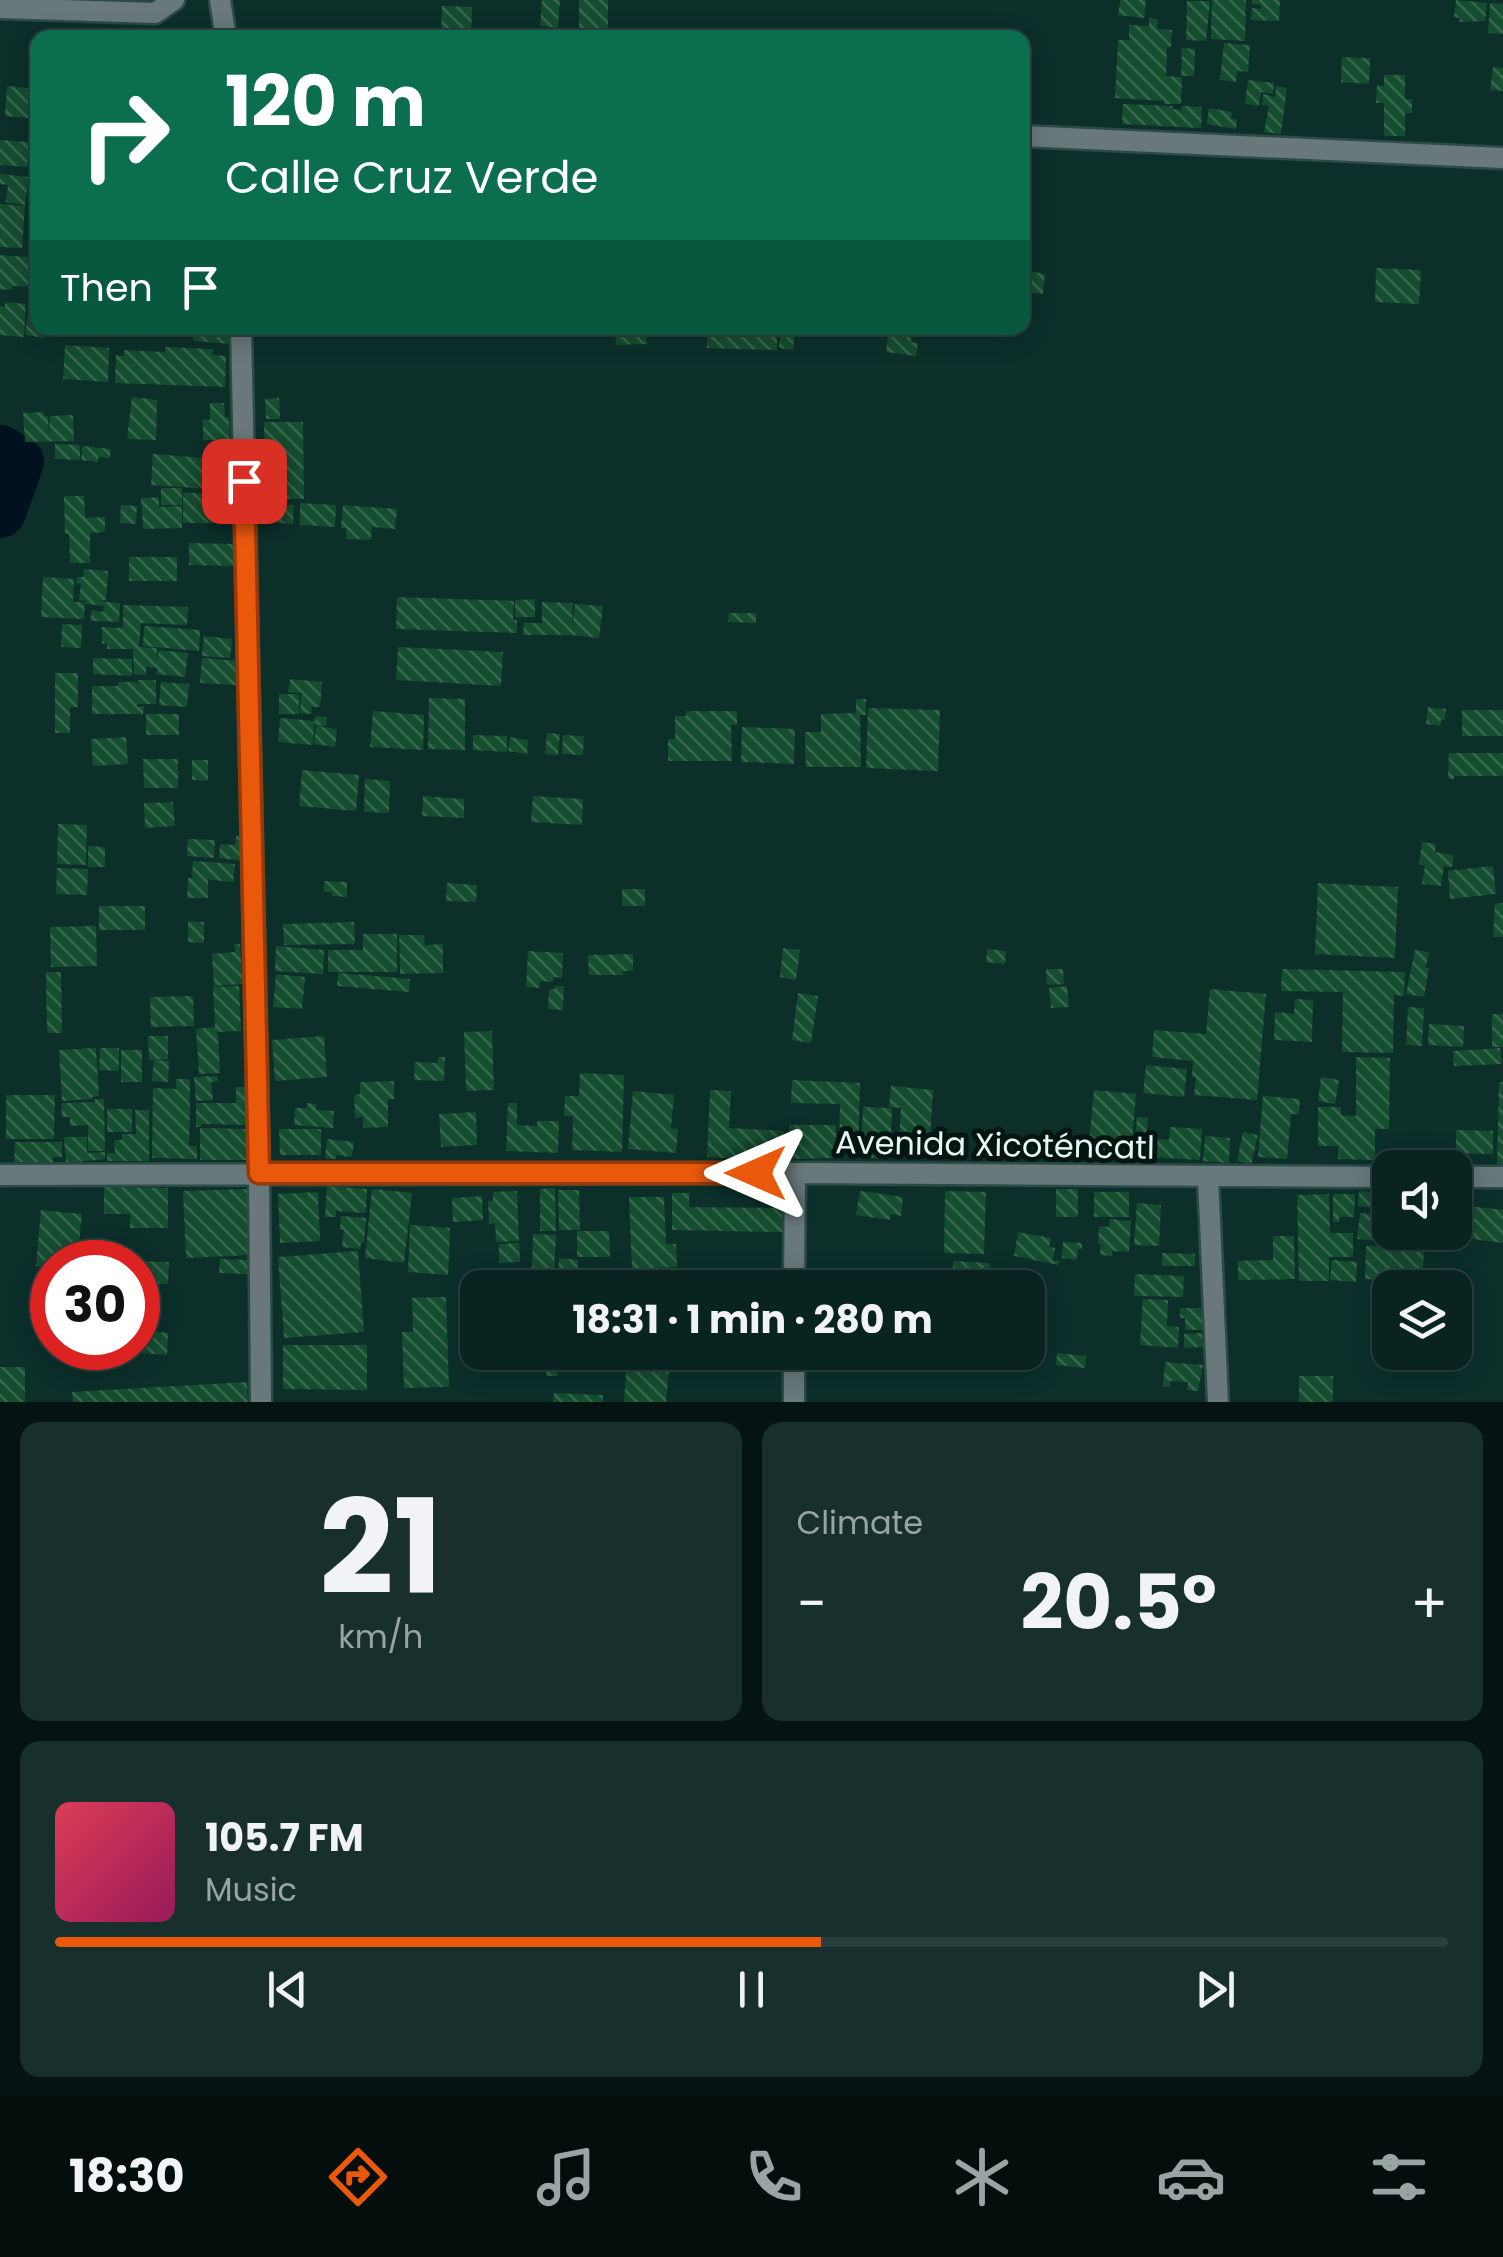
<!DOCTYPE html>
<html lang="en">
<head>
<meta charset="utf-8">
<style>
	:root { --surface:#092320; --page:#172f2d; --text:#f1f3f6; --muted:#99a4a5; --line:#29403e; --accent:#ea580c }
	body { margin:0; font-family:Poppins,sans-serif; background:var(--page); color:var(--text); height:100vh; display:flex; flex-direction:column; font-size:38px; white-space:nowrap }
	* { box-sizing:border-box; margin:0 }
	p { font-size:32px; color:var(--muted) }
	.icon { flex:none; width:55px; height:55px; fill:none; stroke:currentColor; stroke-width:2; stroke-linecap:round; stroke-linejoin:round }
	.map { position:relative; height:1402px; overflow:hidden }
	.sheet { display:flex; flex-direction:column; gap:20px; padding:20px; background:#051312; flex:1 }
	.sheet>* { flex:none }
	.guide { position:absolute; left:30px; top:30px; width:1000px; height:305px; border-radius:20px; box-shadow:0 5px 25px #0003,0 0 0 2px var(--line); background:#0b6e4f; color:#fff; overflow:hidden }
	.buttons { position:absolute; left:1372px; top:1150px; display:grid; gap:20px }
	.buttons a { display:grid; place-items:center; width:100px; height:100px; border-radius:20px; background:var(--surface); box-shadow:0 5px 25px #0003,0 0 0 2px var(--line); font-size:50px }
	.speed { position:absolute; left:30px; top:1240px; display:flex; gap:20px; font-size:50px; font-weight:700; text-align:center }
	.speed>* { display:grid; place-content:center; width:130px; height:130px; border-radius:50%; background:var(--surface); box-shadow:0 5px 25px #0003,0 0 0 2px var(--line); line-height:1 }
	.speed .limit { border:15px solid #d22; background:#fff; color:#111 }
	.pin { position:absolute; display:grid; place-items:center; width:85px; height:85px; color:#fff; margin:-42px; border-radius:20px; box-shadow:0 5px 15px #0006 }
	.me { position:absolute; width:110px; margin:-55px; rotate:270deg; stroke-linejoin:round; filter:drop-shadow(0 0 8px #0008) }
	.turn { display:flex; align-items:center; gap:35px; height:210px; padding:0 30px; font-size:45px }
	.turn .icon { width:130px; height:130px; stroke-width:2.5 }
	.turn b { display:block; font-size:70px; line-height:85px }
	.then { display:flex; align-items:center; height:95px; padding:0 30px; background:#0003; gap:20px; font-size:38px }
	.big { font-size:75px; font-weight:700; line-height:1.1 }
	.sheet .card { flex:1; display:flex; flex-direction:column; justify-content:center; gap:15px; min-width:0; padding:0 35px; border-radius:20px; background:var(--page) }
	.sheet .dial { align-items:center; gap:0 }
	.dial b { font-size:130px; line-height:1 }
	.song { display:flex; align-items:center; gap:30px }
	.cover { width:120px; height:120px; border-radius:15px; background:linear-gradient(135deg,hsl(350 70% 55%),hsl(330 70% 35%)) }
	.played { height:10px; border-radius:5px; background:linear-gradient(90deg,var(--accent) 55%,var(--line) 55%) }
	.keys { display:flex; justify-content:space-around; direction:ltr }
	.heat { display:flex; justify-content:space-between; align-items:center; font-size:55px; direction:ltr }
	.sheet .tiles { flex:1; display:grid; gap:20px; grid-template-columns:1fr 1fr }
	.card:last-child { grid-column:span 2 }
	.trip { position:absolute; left:460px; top:1270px; width:585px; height:100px; border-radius:20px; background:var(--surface); box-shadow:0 5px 25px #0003,0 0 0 2px var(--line); font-weight:700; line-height:100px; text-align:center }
	.tabs { display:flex; height:160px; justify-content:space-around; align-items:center; background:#040e0d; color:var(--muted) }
	.tabs .icon { width:70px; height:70px }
	.tabs .on { color:var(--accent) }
	.tabs b { font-size:45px; color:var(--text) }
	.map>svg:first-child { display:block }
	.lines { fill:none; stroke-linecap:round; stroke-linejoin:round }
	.river { stroke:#00121f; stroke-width:52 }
	.building { fill:url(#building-back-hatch) }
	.street-casing { stroke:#2a4b46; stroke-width:25 }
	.street { stroke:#69787b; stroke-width:20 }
	.route-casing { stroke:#983908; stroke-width:25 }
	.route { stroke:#ea580c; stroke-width:18 }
	.labels { text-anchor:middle; stroke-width:10; stroke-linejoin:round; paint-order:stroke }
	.street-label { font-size:32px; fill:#e4f7f3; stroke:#061412 }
</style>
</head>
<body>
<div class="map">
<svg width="1503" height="1402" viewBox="0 0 1503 1402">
	<defs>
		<pattern id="building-back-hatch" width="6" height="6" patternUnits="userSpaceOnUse" patternTransform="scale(2.5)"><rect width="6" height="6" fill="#154d2f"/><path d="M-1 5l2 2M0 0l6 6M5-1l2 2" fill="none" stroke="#37674e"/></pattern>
	</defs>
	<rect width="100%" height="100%" fill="#0c2f2a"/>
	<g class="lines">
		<path class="river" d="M0,451l18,11 -18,50"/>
	</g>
	<path class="building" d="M542,0h18l-2,28 -18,-2z
		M579,0h29v35l-29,-1z
		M1120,0h26l-2,18 -26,-3z
		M1212,0h34l-1,41 -34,-2z
		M1252,0h28l-1,21 -28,-1 1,-12 9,1v-4l-9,-1z
		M1456,0l31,3 -2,18 -26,1 1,-4 -6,-1z
		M1187,1h23l-4,40 -20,-1z
		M1490,3l13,1v30l-15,-1z
		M442,6l30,1 -1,31h-30z
		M1149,18l9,1 -1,10 15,1 -1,17h-4l-1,29 16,1 -1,27h-17v-3l-49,-3 3,-58h11v-15l20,1z
		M1224,43l26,2 -2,27 -11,-1 -1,11 -16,-2z
		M1182,48l13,1 -1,27h-13z
		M1342,57l28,1 -1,26 -28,-2z
		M1493,67l10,1v23l-13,-1z
		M1384,75h21v24h7v14h-7v23h-21v-33h-8l1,-18 7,1z
		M1248,80l26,3 -1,11 -12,-2 -2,14 -14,-2z
		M7,86l31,3v30l-33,-3z
		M1276,86l11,2 -6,46 -17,-2 5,-26 -7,-1 1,-11 12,3z
		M1123,104l50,2 -1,3 9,1 1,-4 20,1 -1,21 -79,-4z
		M1209,108l23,4 -1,6 6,2 -1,9 -29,-5z
		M0,140l29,2 -2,25 -27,-2z
		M0,174l29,3 -4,28 -19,-3 2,-17 -8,-1z
		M0,204l25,2 -3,42 -22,-1z
		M31,214h7v36l-9,-1z
		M0,255l38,3v29l-26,-1v4l-12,-1z
		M1376,268l45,2 -2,34 -44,-2z
		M1022,270l23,4 -2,20 -21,-3z
		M5,302l21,2 -2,33 -24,-2v-29l5,1z
		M29,306l9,1v25l8,2 -1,4 -20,-3z
		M42,328h76l-1,7 -75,-4z
		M210,328h22l-1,16 -38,-3 1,-11 16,2z
		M295,328h54v4h-54z
		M615,328h31l1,16 -31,1z
		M701,328h70v4h6v18l-70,-2v-12h-6z
		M773,328h22l-2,22 -14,-2 1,-16h8l-16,-2z
		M889,328h24l-2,14 7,1 -2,13 -30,-4z
		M65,345l44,3 -1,34 -45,-3z
		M165,347l48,2 -1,6 14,1 -1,31 -110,-4 1,-28 8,1v-6l41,2z
		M132,397l25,3 -1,40 -29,-1z
		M279,398l1,21h-14l-1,-20z
		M210,403h14l1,14h4l1,23h-27v-21l7,1z
		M44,412v4h4l1,20 1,-20 23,-1 1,26 -49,1 -2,-29z
		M264,422h39l1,77h-39z
		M55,444l25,1v15l-25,-1z
		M82,446l29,3 -1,9 -12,-1v5l-17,-2z
		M210,451l21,1 -1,25 -22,-1z
		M153,454l52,4 -1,31 -21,-2v-4l-1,4 -31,-2z
		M161,488h21v17h-21z
		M183,493h34v30h-34z
		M64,496h20l1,22 20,-1v15l-15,1v30h-20l-1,-29h-4z
		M159,497v10l23,-1v22l-39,1 -2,-31z
		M300,503l36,2 -1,22 -35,-2z
		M277,504l17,1 -1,19 -16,-1 1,-10h-5v-6l3,-1z
		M121,505l16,1 -1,18 -16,-1z
		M343,505l54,4 -2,20 -23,-2 -1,13 -25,-1v-11h-5z
		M189,543l48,1v22l-48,-1z
		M129,557h48v24h-48z
		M84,569l24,2 -2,29 -9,1 23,2 -1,19 -29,-1 2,-11 11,2 1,-6 -19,-2 1,-3 -7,-1 2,-16 -5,-1 1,-6h6z
		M43,577l31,2 -1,23h12l-1,17 -43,-2z
		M397,597l117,4 -1,19h4v13l-121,-4z
		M535,599v18h-20v-17z
		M542,602l31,1 -1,27 3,-26 28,2 -4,32 -27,-3h-49l1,-12h18z
		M123,605l65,2 -1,18 -46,-2 -2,24 18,1v13l2,-11 29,3 -3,24 -29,-3 1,-6 -11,-1v8l-12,-1 -1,-25h-26v-6l-5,1v-17l21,1z
		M729,613h27v10l-28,-1z
		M62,624l20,1 -1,23 -20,-1z
		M144,626l56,4 -1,21 -56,-5z
		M204,636l28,3 -2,19 -28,-2z
		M398,647l105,5 -2,34 -105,-6z
		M93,658l39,1v17l-39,-2z
		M202,658l37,3 -2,24 -37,-2z
		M55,673h23v34h-8v26h-15z
		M290,679l32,3 -2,25h-8l-1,7 -11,-1 1,-19h6l-19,-2z
		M138,680h18v24h-19v3l7,-1 -1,8h-51v-28h26v-4h19l1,11z
		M161,682l28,2 -2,23 -28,-2z
		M279,694h20v20h-20z
		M429,698l36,1v51l-37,-1z
		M856,699h10v16h-6l1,52h-55l-1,-35h16v-18l35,-1z
		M1428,707l18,2 -1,11h-4l-1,6 -14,-2z
		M868,708l72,2 -2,61 -72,-3z
		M1462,710h41v26h-41z
		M373,711l51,4 -1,35 -53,-3z
		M686,711h51v14h-6l1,36h-64v-22h7v-23h11z
		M146,714h33v21h-33z
		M316,716l11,1 -1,9 -16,-1 4,1 -1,19 -35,-3 2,-24 35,3z
		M316,726l21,3 -2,18 -21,-3z
		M742,727l53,2 -1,35 -53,-2z
		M547,733l13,1 -2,21 -13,-1z
		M473,735l34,1v16l-34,-2z
		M563,735l21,1 -1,19 -21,-1z
		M126,737l2,27 -35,2 -2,-27z
		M510,737l18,3 -1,14 -19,-3z
		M1449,753h54v23h-49v3h-6z
		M143,759h35v29h-34z
		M192,760h16v21l-16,-1z
		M302,770l57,5 -3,36 -57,-5z
		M365,779l25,2 -1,32 -25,-1z
		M423,796l41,3v19l-42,-2z
		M533,796l50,3 -1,26 -51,-3z
		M173,802l2,24 -30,2 -1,-25z
		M58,824l29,1 -1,40 -29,-1z
		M236,836l10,1 -1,24 -26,-3 1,-14 15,1z
		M188,839l27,1 -1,18 -27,-2z
		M1422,842l14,2 -1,8 19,3 -2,12 -8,-1 -3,20 -19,-2 3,-18 -6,-2z
		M88,846l17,1v20h-17z
		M193,861l42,3 -2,18 -23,-2 -2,-2v20h-21l1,-20h4z
		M1493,866l3,28 -46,5 -2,-28z
		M57,868l31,1 -1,26 -31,-1z
		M324,881l23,1v15l-15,-1v-4h-8z
		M447,883l30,2 -1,17 -30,-1z
		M1318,883l80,4 -3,71 -80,-4z
		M622,889h23v17h-23z
		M1495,903h8v34h-10z
		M99,906h46v24h-46z
		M188,921l16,1v21l-16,-1z
		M354,922l1,22 -71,1 -1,-21z
		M96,926l1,40 -46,1 -1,-40z
		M363,934h34v38h-69v-22h35z
		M399,935h25l1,10 18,-1v29l-43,1z
		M234,944h6l3,40 -29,2 -2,-32 23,-2z
		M276,946l48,4 -1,24 -48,-3z
		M783,948l17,2 -4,30 -16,-3z
		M987,949l19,2 -1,13 -19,-2z
		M1415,950l14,2 -3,15 3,1 -5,29 -18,-3z
		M528,951l35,2 -1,25 -8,-1 -1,5 -13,-1 -1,7 -13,-1z
		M633,954v17h-10v4h-34l-1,-20z
		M1046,969h17l1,15 -17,1z
		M1282,969l123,3 -1,24 -10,-1 -1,58 -51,-1 1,-60 -62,-1z
		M46,972h15l1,61h-15z
		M338,973l72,6 -1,13 -72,-6z
		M276,974l29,3 -3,32 -29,-2z
		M239,986l2,45 -26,1 3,2 2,39 -21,1 -3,-45 19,-2 -2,-40z
		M555,986h9l-1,24 -15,-1 1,-20h6z
		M1067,986l2,21 -18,1 -2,-20z
		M1210,989l56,5 -9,106 -63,-5 2,-18h-4l1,-16 -41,-4 2,-27 52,4z
		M798,993l20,3 -7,47 -19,-3z
		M193,996l1,30 -43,1 -1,-30z
		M1295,999l18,1 -1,42 -38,-2 1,-28 19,2z
		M1408,1007l16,1 -2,38 -16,-1z
		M1492,1014h11v33h-11z
		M1429,1024l35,2 -1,21 -35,-2z
		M492,1031l2,59 -28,1 -2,-59z
		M148,1036h20v23l-19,1z
		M324,1036l3,41 -52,4 -3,-41z
		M96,1048l3,48 -7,1v2l-30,2 -3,-51z
		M100,1048h19v23l-20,-1z
		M1500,1048l2,16 -48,2 -1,-15z
		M121,1050h21v32h-21z
		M438,1057h7l-1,24 -30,-1 1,-18 23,1z
		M1356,1057l34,1 -1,71h-14v31l-37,-1v-13h-20v-39h23v8l15,1z
		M154,1060l15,1 -1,21 -16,-1z
		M1146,1065l41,4 -3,28 -41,-4z
		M580,1073l44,2 -2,77 -50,-2 1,-34h-9l1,-20h14z
		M217,1076l1,5 -7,1 2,18 -17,1 -2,-24z
		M1321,1077l18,3 -4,24 -17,-3z
		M176,1079h14v23h-4l4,1 -1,43h8v13l-45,-1 1,-70 23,1z
		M792,1080l68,3 -2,71h-19l1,-50 -49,-1z
		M394,1081v18h-6v28l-25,1v-11l-8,1 -1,-23 6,-1v-12z
		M1499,1082h4v83h-6z
		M891,1086l42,4 -4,66 -31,-2 3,-46 -12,-1z
		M236,1087h14l-1,38 -48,-1v3h-5v-24h40z
		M710,1090l21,1 -2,37 55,3 -2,30 -75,-4z
		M1094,1090l42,4 -4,51 -24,-2 -1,14 -19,-2z
		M633,1091l41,4 -3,33 7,1 -2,24 -48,-4z
		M6,1095h49l-1,44h-48z
		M1263,1096l37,3 -1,15h-8l-4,45 -29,-2z
		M95,1099h9l1,52h-17v-26l-18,1v-9h-8l-1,-14 34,-1z
		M307,1103l9,1v6l18,1 -1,17 -39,-3 1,-17h12z
		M508,1103h9v22l20,1v-5h22l-1,32 -52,-2z
		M863,1107l29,1 -2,51 -29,-2z
		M107,1109h25v23h-25z
		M135,1110h14v51h-42v-8h8l-1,-13h8v-6h14z
		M476,1112l1,33 -36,2 -2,-33z
		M1137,1117l11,1 -2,23h-11z
		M789,1125h47v33l-46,1z
		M1170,1127l32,2 -2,31 -50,-3 1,-19 18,2z
		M200,1128l50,1v31h-50z
		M279,1129h42v26h-41z
		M1456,1130l37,1v23l-37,-1z
		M1243,1132l15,3 -7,30 -14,-4z
		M1038,1135l16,2 -4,23 -15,-2z
		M1205,1136l25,2 -1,25 -26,-2z
		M64,1137h23v16l18,-1v7l-39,4z
		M327,1139l27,3 -2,15 -16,-2v4l-11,-1z
		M15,1142h47v15h-9v6l-39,-1z
		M327,1186l40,3 -1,24 -30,-2v6h-11z
		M104,1187l64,1v40h-38v-14h-26z
		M555,1188l1,43h-16v-42z
		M249,1189l2,66 -65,3 -3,-67z
		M372,1189l40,4 -8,70 -39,-5z
		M1056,1189h22v28h-22z
		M558,1190h21l1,40h-21z
		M517,1191l2,50 -23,1 -1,-19 -6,1 -1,-23h5v-9z
		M860,1191l43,6 -2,19 -10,-2 -1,6 -34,-5z
		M945,1191l41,1 -2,62 -40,-1z
		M1359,1191l20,2 -2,15 -19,-2z
		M318,1192l2,49 -40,2 -2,-49z
		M1094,1192h35v25h-35z
		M672,1193h17v14l94,1 -1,24 -110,-2z
		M1329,1194l1,39h23v24h-24v24h-30l-2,-86z
		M1333,1194h22l-1,23h-15v5h-6z
		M482,1196l1,24 -30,2 -1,-24z
		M629,1197h35l2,47h10l1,23 -45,2z
		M1455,1201l7,1 -4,46 -101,-9 3,-26 30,3v16h65z
		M1137,1203l24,2 -2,41 -25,-1z
		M1468,1206l35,4v33l-39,-5z
		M41,1210l41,4 -5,48h-25v6l-16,-2z
		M341,1216l25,2 -2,25h-3l-1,6 -18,-2 2,-17h-4z
		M1110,1219l21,2 -2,31 -17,-1v5l-12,-1 1,-11h-3l1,-18 10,1z
		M410,1225l40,3 -2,47 -40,-3z
		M577,1231h32l1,26h-33z
		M1018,1232l33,6 -2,9 6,1 -2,12 6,1v4l-45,-9z
		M533,1234l23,1 -2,36 -22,-1z
		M1273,1236h21l1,43 -57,1v-19l35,-1z
		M1063,1242l19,1v6h-4l-2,11 -14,-2z
		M519,1243l1,19 -21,1v-19z
		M1366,1246l58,3 -2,33 -57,-3z
		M358,1251l6,81 -80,6 -6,-81z
		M1162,1253l33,1v12h-33z
		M559,1258l19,2 -1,20 -19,-2z
		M220,1259l30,1 -1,14 -30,-1z
		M1332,1260l25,2 -1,20 -26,-2z
		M138,1261l31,1 -1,22 -30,-1z
		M953,1261l37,2 -1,25h-37z
		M782,1273v14l-62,1v-14z
		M1135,1274l49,2 -1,21 -49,-1z
		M831,1276h30v12h-30z
		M446,1297l3,90 -45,1 -2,-56h11l-1,-34z
		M1143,1299l25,1 -1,26 12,1 -1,21 -38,-3z
		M1180,1308h21l1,4h5v18h-22v-12h-5z
		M141,1330l27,3 -1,22 -28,-2z
		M1202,1333l1,14 -19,1v-14z
		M283,1345h84v45l-84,-1z
		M524,1352h33l1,24h-12v-10h-22z
		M814,1352h39v16l-39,-1z
		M887,1352h52v12l-51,3z
		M1057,1353l29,3 -1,12 -29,-3z
		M627,1355l43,3 -4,44h-42z
		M1165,1362l38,3 -5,26 -11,-1 1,-8 -18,-1v6h-7z
		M0,1367h25v35h-25z
		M1299,1376h34v26h-34z
		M247,1382l1,20h-175l-1,-10z
		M554,1393l49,2v7h-50z"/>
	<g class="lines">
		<g class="street-casing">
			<path id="street" d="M220,0l6,38
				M0,8l155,5 19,-13
				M1022,136l481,22
				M241,328l18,845 2,229
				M0,1175l795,-2 595,4
				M1208,1177l10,225
				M1455,1177h48
				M794,1288l1,-115
				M794,1402v-50"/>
		</g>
		<use href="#street" class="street"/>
	</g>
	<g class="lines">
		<g class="route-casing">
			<path id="route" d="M244,481l15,692h497"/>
		</g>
		<use href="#route" class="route"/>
	</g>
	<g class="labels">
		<g class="street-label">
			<text transform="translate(995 1145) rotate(1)" y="11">Avenida Xicoténcatl</text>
		</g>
	</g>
</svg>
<div class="buttons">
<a><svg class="icon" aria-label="sound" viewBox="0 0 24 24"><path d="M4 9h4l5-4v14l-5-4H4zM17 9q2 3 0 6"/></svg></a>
<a><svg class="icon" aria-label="layers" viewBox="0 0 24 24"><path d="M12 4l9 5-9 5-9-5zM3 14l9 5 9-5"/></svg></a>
</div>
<div class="speed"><div class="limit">30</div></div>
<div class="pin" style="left:244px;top:481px;background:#d93025"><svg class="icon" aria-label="arrive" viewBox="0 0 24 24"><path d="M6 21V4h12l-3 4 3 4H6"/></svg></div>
<svg class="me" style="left:756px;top:1173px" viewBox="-20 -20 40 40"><path d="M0-17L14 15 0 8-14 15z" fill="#ea580c" stroke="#fff" stroke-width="4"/></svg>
<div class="trip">18:31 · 1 min · 280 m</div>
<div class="guide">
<div class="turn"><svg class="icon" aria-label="right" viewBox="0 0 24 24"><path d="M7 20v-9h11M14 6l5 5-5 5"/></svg><div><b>120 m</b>Calle Cruz Verde</div></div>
<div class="then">Then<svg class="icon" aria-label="arrive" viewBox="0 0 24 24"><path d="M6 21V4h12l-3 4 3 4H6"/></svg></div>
</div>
</div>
<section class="sheet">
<div class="tiles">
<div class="card dial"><b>21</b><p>km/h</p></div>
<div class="card"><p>Climate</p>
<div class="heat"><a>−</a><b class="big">20.5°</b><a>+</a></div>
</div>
<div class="card">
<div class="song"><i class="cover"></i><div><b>105.7 FM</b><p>Music</p></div></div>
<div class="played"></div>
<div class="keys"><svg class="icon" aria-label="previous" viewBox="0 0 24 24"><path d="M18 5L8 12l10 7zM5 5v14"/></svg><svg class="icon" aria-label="pause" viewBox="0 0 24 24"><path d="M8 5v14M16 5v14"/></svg><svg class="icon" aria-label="next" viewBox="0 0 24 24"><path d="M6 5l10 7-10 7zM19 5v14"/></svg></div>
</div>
</div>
</section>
<nav class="tabs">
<b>18:30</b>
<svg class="icon on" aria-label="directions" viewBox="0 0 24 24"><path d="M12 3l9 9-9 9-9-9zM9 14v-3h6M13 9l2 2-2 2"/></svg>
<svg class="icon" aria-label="music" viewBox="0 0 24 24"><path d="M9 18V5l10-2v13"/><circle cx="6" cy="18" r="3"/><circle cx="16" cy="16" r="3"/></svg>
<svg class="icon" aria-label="phone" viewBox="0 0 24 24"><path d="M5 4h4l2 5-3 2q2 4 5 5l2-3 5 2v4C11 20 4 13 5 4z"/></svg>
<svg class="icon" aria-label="climate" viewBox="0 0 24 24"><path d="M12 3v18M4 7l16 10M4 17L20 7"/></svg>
<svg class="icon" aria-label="car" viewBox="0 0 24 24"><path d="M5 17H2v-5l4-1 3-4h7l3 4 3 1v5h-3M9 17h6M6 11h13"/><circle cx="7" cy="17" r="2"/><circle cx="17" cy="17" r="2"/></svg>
<svg class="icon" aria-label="filters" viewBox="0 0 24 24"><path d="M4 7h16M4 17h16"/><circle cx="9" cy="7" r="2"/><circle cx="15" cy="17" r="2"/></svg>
</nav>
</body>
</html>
